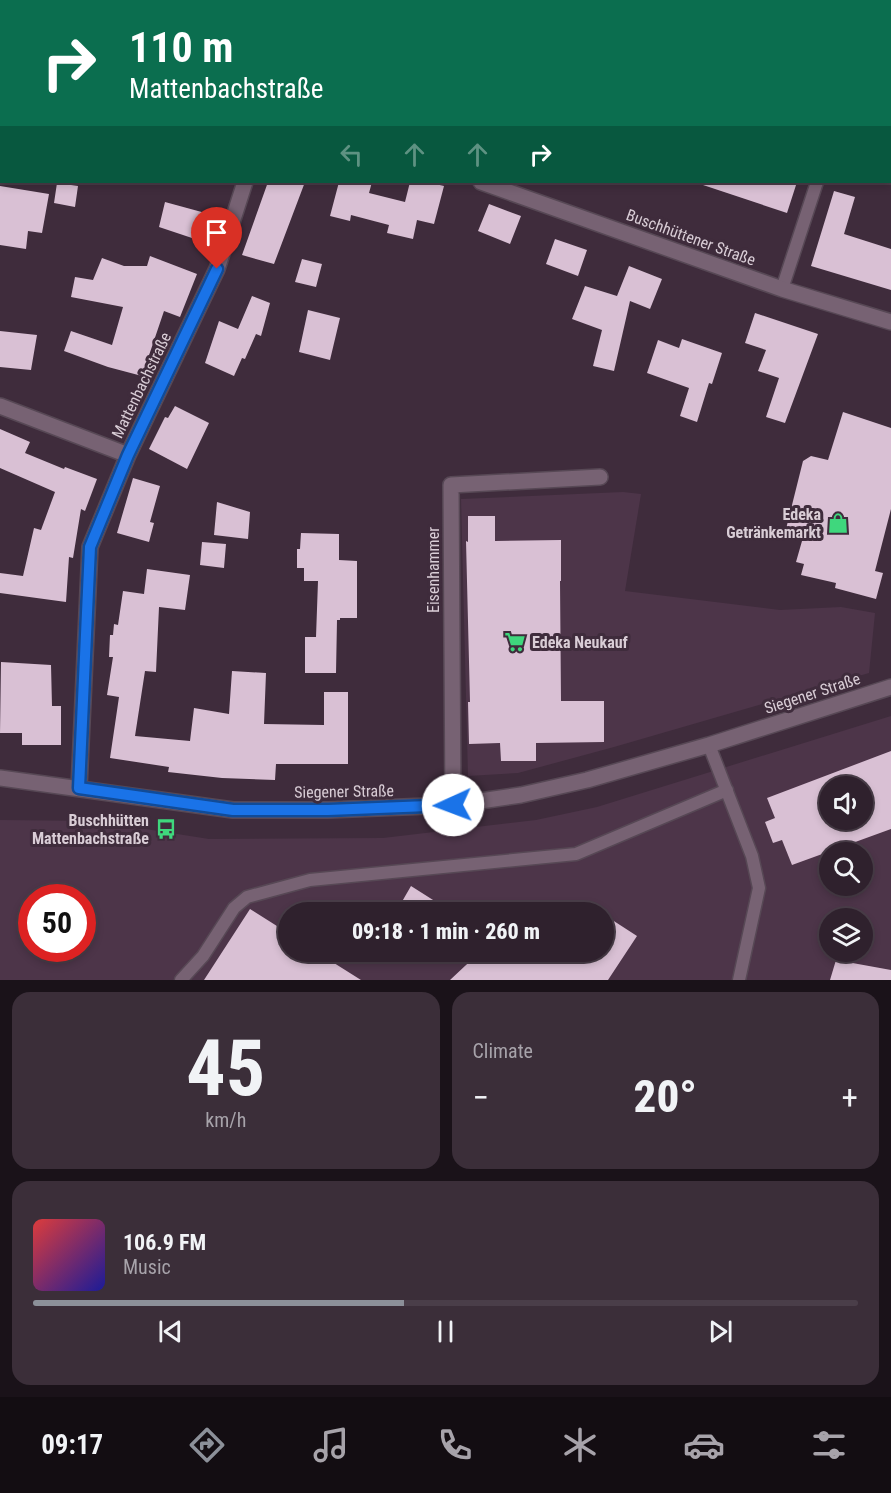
<!DOCTYPE html>
<html lang="en">
<head>
<meta charset="utf-8">
<style>
	:root { --surface:#2f212d; --page:#3b2e39; --text:#f1f3f6; --muted:#a7a3aa; --line:#4a3e49; --accent:#8c9099 }
	body { margin:0; font-family:"Roboto Condensed",sans-serif; background:var(--page); color:var(--text); height:100vh; display:flex; flex-direction:column; font-size:22px; white-space:nowrap }
	* { box-sizing:border-box; margin:0 }
	p { font-size:20px; color:var(--muted) }
	.icon { flex:none; width:33px; height:33px; fill:none; stroke:currentColor; stroke-width:2; stroke-linecap:round; stroke-linejoin:round }
	.map { position:relative; height:980px; overflow:hidden }
	.sheet { display:flex; flex-direction:column; gap:12px; padding:12px; background:#1a1219; flex:1 }
	.sheet>* { flex:none }
	.banner { position:absolute; left:0px; top:0px; width:891px; height:183px; box-shadow:0 3px 9px #0003,0 0 0 2px var(--line); background:#0b6e4f; color:#fff; overflow:hidden }
	.controls { position:absolute; left:819px; top:776px; display:grid; gap:12px }
	.controls a { display:grid; place-items:center; width:54px; height:54px; border-radius:50%; background:var(--surface); box-shadow:0 3px 9px #0003,0 0 0 2px var(--line); font-size:30px }
	.speed { position:absolute; left:18px; top:884px; display:flex; gap:12px; font-size:30px; font-weight:700; text-align:center }
	.speed>* { display:grid; place-content:center; width:78px; height:78px; border-radius:50%; background:var(--surface); box-shadow:0 3px 9px #0003,0 0 0 2px var(--line); line-height:1 }
	.speed .limit { border:9px solid #d22; background:#fff; color:#111 }
	.pin { position:absolute; display:grid; place-items:center; width:51px; height:51px; color:#fff; margin:-62px -26px; border-radius:50% 50% 50% 0; rotate:-45deg; box-shadow:0 0 6px #0007 }
	.pin .icon { rotate:45deg }
	.me { position:absolute; width:66px; margin:-33px; rotate:268deg; stroke-linejoin:round; filter:drop-shadow(0 0 4px #0008) }
	.turn { display:flex; align-items:center; gap:21px; height:126px; padding:0 30px; font-size:27px }
	.turn .icon { width:78px; height:78px; stroke-width:2.5 }
	.turn b { display:block; font-size:42px; line-height:51px }
	.lanes { display:flex; align-items:center; height:57px; padding:0 30px; background:#0003; justify-content:center; gap:30px; direction:ltr }
	.lanes .off { opacity:.35 }
	.big { font-size:45px; font-weight:800; line-height:1.1 }
	.sheet .card { flex:1; display:flex; flex-direction:column; justify-content:center; gap:9px; min-width:0; padding:0 21px; border-radius:18px; background:var(--page) }
	.sheet .dial { align-items:center; gap:0 }
	.dial b { font-size:78px; line-height:1 }
	.song { display:flex; align-items:center; gap:18px }
	.cover { width:72px; height:72px; border-radius:9px; background:linear-gradient(135deg,hsl(0 70% 55%),hsl(240 70% 35%)) }
	.played { height:6px; border-radius:3px; background:linear-gradient(90deg,var(--accent) 45%,var(--line) 45%) }
	.keys { display:flex; justify-content:space-around; direction:ltr }
	.heat { display:flex; justify-content:space-between; align-items:center; font-size:33px; direction:ltr }
	.sheet .tiles { flex:1; display:grid; gap:12px; grid-template-columns:1fr 1fr }
	.card:last-child { grid-column:span 2 }
	.trip { position:absolute; left:278px; top:902px; width:336px; height:60px; border-radius:30px; background:var(--surface); box-shadow:0 3px 9px #0003,0 0 0 2px var(--line); font-weight:800; line-height:60px; text-align:center }
	.dock { display:flex; height:96px; justify-content:space-around; align-items:center; background:#130d12; color:var(--muted) }
	.dock .icon { width:42px; height:42px }
	.dock .current { color:var(--accent) }
	.dock b { font-size:27px; color:var(--text) }
	.map>svg:first-child { display:block }
	.built { fill:#4d3549; fill-rule:evenodd }
	.building { fill:#d9c0d4; fill-rule:evenodd }
	.lines { fill:none; stroke-linecap:round; stroke-linejoin:round }
	.lane-casing { stroke:#574855; stroke-width:15 }
	.street-casing { stroke:#574855; stroke-width:18 }
	.secondary-casing { stroke:#574855; stroke-width:18 }
	.lane { stroke:#776273; stroke-width:12 }
	.street { stroke:#776273; stroke-width:15 }
	.secondary { stroke:#776273; stroke-width:15 }
	.route-casing { stroke:#114b97; stroke-width:15 }
	.route { stroke:#1a73e8; stroke-width:10 }
	.labels { text-anchor:middle; stroke-width:6; stroke-linejoin:round; paint-order:stroke }
	.street-label { font-size:16px; fill:#d9cdd6; stroke:#3f2c3c }
	.poi-label { font-size:16px; font-weight:bold; fill:#d9cdd6; stroke:#3f2c3c; text-anchor:end }
</style>
</head>
<body>
<div class="map">
<svg width="891" height="980" viewBox="0 0 891 980">
	<rect width="100%" height="100%" fill="#3f2c3c"/>
	<path class="built" d="M623,492l18,2 -16,97 155,19 61,-3 34,6 -6,60 -255,74 -96,26 -50,3 -7,-277z
		M891,716v264h-891v-160l95,1 114,18 174,-1 153,-18 61,-13zM830,786h32v33h-32zM830,852h32v33h-32zM32,897h50v51h-50zM288,912h315v39h-315zM830,918h32v33h-32z"/>
	<path class="building" d="M268,182h37l-31,82 -32,-9z
		M339,182h33l-3,11 36,9 5,-20h17l17,4 -10,38 -17,-4 -4,19 -26,-6 2,-8 -38,-10 -1,6 -20,-5z
		M704,182h93l-10,31 -84,-28z
		M57,183l21,3 -3,21 -21,-4z
		M0,186l49,8 -7,39 -14,-2 -2,18 -26,-4z
		M834,191l21,6 -11,37 47,15v41l-80,-24z
		M165,202l44,12 -8,27 -42,-14z
		M489,204l32,12 -11,28 -32,-13z
		M555,239l32,11 -9,26 -32,-12z
		M150,256l47,18 -17,43 -16,-6 -22,65 -34,-9 -44,-16 7,-20 41,14 11,-38 -52,-10 4,-20 18,3 9,-22 22,8h23z
		M302,259l20,5 -6,23 -21,-5z
		M629,266l33,13 -12,30 -20,-8 -16,70 -21,-5 9,-36 -30,-11 13,-33 32,10z
		M252,296l18,7 -9,33 -5,-2 -11,25 -3,-1 -8,18 -29,-13 14,-42 19,8z
		M308,310l32,8 -10,42 -31,-8z
		M755,313l63,21 -33,89 -19,-6 13,-39 -21,-7 8,-21 -21,-7z
		M0,331l37,4 -6,35 -31,-3z
		M682,339l40,14 -10,31 -3,-1 -12,39 -17,-6 9,-28 -42,-15 11,-33 21,8z
		M175,406l34,17 -22,46 -38,-20 16,-32 3,1z
		M843,412l48,16v81l-16,62 8,2 -7,26 -41,-11 1,-5 -35,-8 3,-11 -8,-2 6,-21 -18,-4 19,-76 8,-5 17,4z
		M0,429l30,13 -5,11 39,16 1,-2 32,12 -12,32 -4,-2 -8,49 -4,-1 -3,45 -66,-9v-20l23,3 11,-48 7,2 14,-38 -55,-24z
		M133,478l27,8 -10,36 4,1 -5,19 -32,-9z
		M217,502l33,10 -2,27 -34,-4z
		M468,516h27v25l66,-1v41h-1l1,120h43v41l-68,1v18h-35l-1,-18 -31,1 -1,-42h2l-4,-161 2,1z
		M301,533l38,1v26l18,1v57h-17v2h-3l-1,53h-31v-36h11l2,-56h-14v-13h-7v-19h3z
		M202,542l24,2 -2,24 -24,-3z
		M147,569l43,6 -5,35 -26,-3 -3,65 -11,-1 -10,65 55,5 4,-33 35,6 3,-43 34,2 -2,51 60,1v-33h24v72h-72l-1,16 -53,-2 -54,-6 1,-5 -59,-9 9,-61 -12,-2 6,-38h-4l1,-22h3l1,-11 4,1 5,-34 21,3z
		M1,662l50,3 1,41h9v39h-39v-12h-22z
		M891,751v78l-99,36 -10,-25 -9,3 -8,-21 10,-4 -8,-20zM830,786h32v33h-32z
		M411,886l41,26h-56z
		M250,909l38,24v18h27l46,29h-157z
		M603,914l34,22 -29,44h-158l31,-29h122z
		M836,960l55,10v10h-61z"/>
	<g class="lines">
		<g class="lane-casing">
			<path id="lane" d="M877,2l1,-2
				M782,289l35,-107
				M709,745l43,111 7,32 -20,92
				M181,980l22,-24 31,-48 13,-11 63,-17 266,-26 151,-64"/>
		</g>
		<g class="street-casing">
			<path id="street" d="M185,0l1,2
				M890,36l1,1
				M0,59h2
				M481,182l301,107 109,33
				M0,406l128,49
				M79,788l11,-241 38,-92 89,-186 28,-87
				M453,805l-2,-320 149,-8"/>
		</g>
		<g class="secondary-casing">
			<path id="secondary" d="M0,778l233,32h95l125,-5 68,-10 66,-15 122,-35 182,-58"/>
		</g>
		<use href="#lane" class="lane"/>
		<use href="#street" class="street"/>
		<use href="#secondary" class="secondary"/>
	</g>
	<g class="lines">
		<g class="route-casing">
			<path id="route" d="M217,269l-89,186 -38,92 -11,241 154,22h95l125,-5"/>
		</g>
		<use href="#route" class="route"/>
	</g>
	<defs>
		<g id="shop-bare" transform="scale(1.62)"><path d="M-5-2.5h2.3a2.7 3.5 0 0 1 5.4 0H5L5.5 6h-11ZM-1.5-2.5h3a1.5 2.3 0 0 0-3 0Z" fill="#3fd77d" stroke="#3f2c3c" stroke-width="2.5" paint-order="stroke"/></g>
		<g id="supermarket-bare" transform="scale(1.62)"><path d="M-6-5.5h2.5l.6 2H6L4.5 2H-2.5L-4.4-4H-6ZM-1.5 3.2a1.3 1.3 0 1 0 .1 0ZM3 3.2a1.3 1.3 0 1 0 .1 0Z" fill="#3fd77d" stroke="#3f2c3c" stroke-width="2.5" paint-order="stroke"/></g>
		<g id="bus-bare" transform="scale(1.62)"><path d="M-5-6H5V4H4V6H2V4H-2V6H-4V4H-5ZM-3.5-4V0h7V-4ZM-3.5 1.2v1.5H-2V1.2ZM2 1.2v1.5H3.5V1.2Z" fill="#3fd77d" stroke="#3f2c3c" stroke-width="2.5" paint-order="stroke"/></g>
	</defs>
	<g fill-rule="evenodd">
		<use href="#shop-bare" x="838" y="523"/>
		<use href="#supermarket-bare" x="515" y="642"/>
		<use href="#bus-bare" x="166" y="829"/>
	</g>
	<g class="labels">
		<g class="street-label">
			<text transform="translate(691 237) rotate(20)" y="6">Buschhüttener Straße</text>
			<text transform="translate(141 385) rotate(-64)" y="6">Mattenbachstraße</text>
			<text transform="translate(433 570) rotate(-90)" y="6">Eisenhammer</text>
			<text transform="translate(812 693) rotate(-18)" y="6">Siegener Straße</text>
			<text transform="translate(344 791) rotate(-1)" y="6">Siegener Straße</text>
		</g>
		<g class="poi-label">
			<text x="821" y="520">Edeka<tspan x="821" dy="18">Getränkemarkt</tspan></text>
			<text x="532" y="648" text-anchor="start">Edeka Neukauf</text>
			<text x="149" y="826">Buschhütten<tspan x="149" dy="18">Mattenbachstraße</tspan></text>
		</g>
	</g>
</svg>
<div class="controls">
<a><svg class="icon" aria-label="sound" viewBox="0 0 24 24"><path d="M4 9h4l5-4v14l-5-4H4zM17 9q2 3 0 6"/></svg></a>
<a><svg class="icon" aria-label="search" viewBox="0 0 24 24"><circle cx="10" cy="10" r="6"/><path d="M15 15l6 6"/></svg></a>
<a><svg class="icon" aria-label="layers" viewBox="0 0 24 24"><path d="M12 4l9 5-9 5-9-5zM3 14l9 5 9-5"/></svg></a>
</div>
<div class="speed"><div class="limit">50</div></div>
<div class="pin" style="left:217px;top:269px;background:#d93025"><svg class="icon" aria-label="arrive" viewBox="0 0 24 24"><path d="M6 21V4h12l-3 4 3 4H6"/></svg></div>
<svg class="me" style="left:453px;top:805px" viewBox="-20 -20 40 40"><circle r="19" fill="#fff"/><path d="M0-13L10 11 0 6-10 11z" fill="#1a73e8"/></svg>
<div class="trip">09:18 · 1 min · 260 m</div>
<div class="banner">
<div class="turn"><svg class="icon" aria-label="right" viewBox="0 0 24 24"><path d="M7 20v-9h11M14 6l5 5-5 5"/></svg><div><b>110 m</b>Mattenbachstraße</div></div>
<div class="lanes"><svg class="icon off" aria-label="left" viewBox="0 0 24 24"><path d="M17 20v-9H6M10 6l-5 5 5 5"/></svg><svg class="icon off" aria-label="ahead" viewBox="0 0 24 24"><path d="M12 20V5M6 11l6-6 6 6"/></svg><svg class="icon off" aria-label="ahead" viewBox="0 0 24 24"><path d="M12 20V5M6 11l6-6 6 6"/></svg><svg class="icon" aria-label="right" viewBox="0 0 24 24"><path d="M7 20v-9h11M14 6l5 5-5 5"/></svg></div>
</div>
</div>
<section class="sheet">
<div class="tiles">
<div class="card dial"><b>45</b><p>km/h</p></div>
<div class="card"><p>Climate</p>
<div class="heat"><a>−</a><b class="big">20°</b><a>+</a></div>
</div>
<div class="card">
<div class="song"><i class="cover"></i><div><b>106.9 FM</b><p>Music</p></div></div>
<div class="played"></div>
<div class="keys"><svg class="icon" aria-label="previous" viewBox="0 0 24 24"><path d="M18 5L8 12l10 7zM5 5v14"/></svg><svg class="icon" aria-label="pause" viewBox="0 0 24 24"><path d="M8 5v14M16 5v14"/></svg><svg class="icon" aria-label="next" viewBox="0 0 24 24"><path d="M6 5l10 7-10 7zM19 5v14"/></svg></div>
</div>
</div>
</section>
<nav class="dock">
<b>09:17</b>
<svg class="icon current" aria-label="directions" viewBox="0 0 24 24"><path d="M12 3l9 9-9 9-9-9zM9 14v-3h6M13 9l2 2-2 2"/></svg>
<svg class="icon" aria-label="music" viewBox="0 0 24 24"><path d="M9 18V5l10-2v13"/><circle cx="6" cy="18" r="3"/><circle cx="16" cy="16" r="3"/></svg>
<svg class="icon" aria-label="phone" viewBox="0 0 24 24"><path d="M5 4h4l2 5-3 2q2 4 5 5l2-3 5 2v4C11 20 4 13 5 4z"/></svg>
<svg class="icon" aria-label="climate" viewBox="0 0 24 24"><path d="M12 3v18M4 7l16 10M4 17L20 7"/></svg>
<svg class="icon" aria-label="car" viewBox="0 0 24 24"><path d="M5 17H2v-5l4-1 3-4h7l3 4 3 1v5h-3M9 17h6M6 11h13"/><circle cx="7" cy="17" r="2"/><circle cx="17" cy="17" r="2"/></svg>
<svg class="icon" aria-label="filters" viewBox="0 0 24 24"><path d="M4 7h16M4 17h16"/><circle cx="9" cy="7" r="2"/><circle cx="15" cy="17" r="2"/></svg>
</nav>
</body>
</html>
